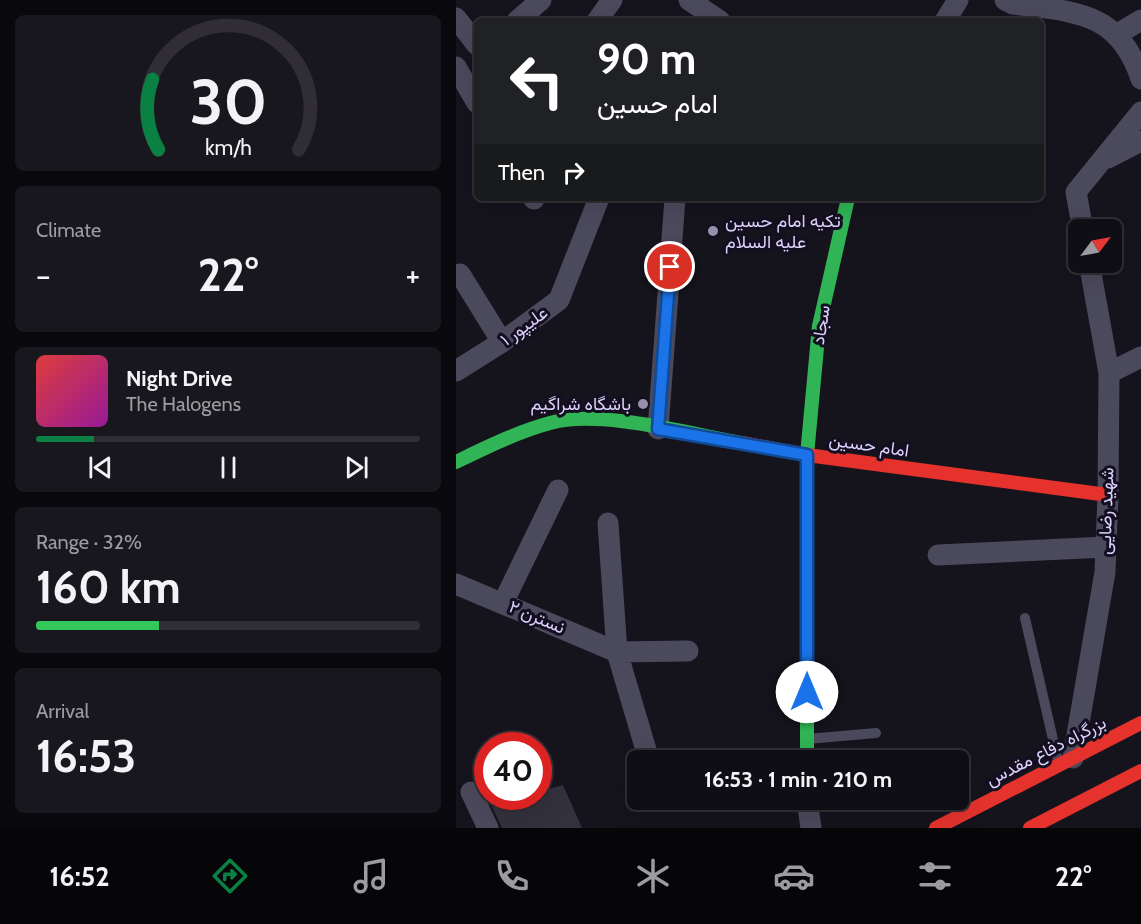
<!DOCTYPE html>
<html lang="en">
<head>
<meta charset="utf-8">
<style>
	:root { --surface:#100e15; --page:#19171e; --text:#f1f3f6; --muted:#9c9ca0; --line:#302e34; --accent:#0b8043 }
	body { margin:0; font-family:Cabin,Vazirmatn,sans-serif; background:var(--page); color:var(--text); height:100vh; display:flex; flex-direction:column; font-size:22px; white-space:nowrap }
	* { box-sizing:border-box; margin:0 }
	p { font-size:20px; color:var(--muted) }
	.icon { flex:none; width:33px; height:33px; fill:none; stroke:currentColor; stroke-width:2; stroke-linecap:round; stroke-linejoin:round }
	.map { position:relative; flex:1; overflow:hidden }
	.side { display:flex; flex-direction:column; gap:15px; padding:15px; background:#09080c; width:456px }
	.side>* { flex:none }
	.guide { position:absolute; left:18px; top:18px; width:570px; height:183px; border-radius:9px; box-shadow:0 6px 24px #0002,0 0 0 2px var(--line); background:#202124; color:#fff; overflow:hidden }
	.needle { width:39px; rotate:58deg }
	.controls { position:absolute; left:612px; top:219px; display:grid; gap:12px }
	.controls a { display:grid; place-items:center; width:54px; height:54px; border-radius:9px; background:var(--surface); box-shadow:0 6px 24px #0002,0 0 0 2px var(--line); font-size:30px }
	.speed { position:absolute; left:18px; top:732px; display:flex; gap:12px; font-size:30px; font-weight:700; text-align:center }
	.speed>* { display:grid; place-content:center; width:78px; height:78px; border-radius:50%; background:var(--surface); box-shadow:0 6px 24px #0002,0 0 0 2px var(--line); line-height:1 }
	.speed .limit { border:9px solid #d22; background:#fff; color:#111 }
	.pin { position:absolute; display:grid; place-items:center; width:51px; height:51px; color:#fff; margin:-26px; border:3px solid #fff; border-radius:50%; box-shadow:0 2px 6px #0007 }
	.me { position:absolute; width:66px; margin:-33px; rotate:0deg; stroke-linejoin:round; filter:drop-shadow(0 0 4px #0008) }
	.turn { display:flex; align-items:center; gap:21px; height:126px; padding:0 24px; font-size:27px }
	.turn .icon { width:78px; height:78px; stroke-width:2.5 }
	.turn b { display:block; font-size:42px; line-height:51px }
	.then { display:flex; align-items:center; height:57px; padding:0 24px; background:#0003; gap:12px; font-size:22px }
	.big { font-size:45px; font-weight:700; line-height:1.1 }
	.side .tile { flex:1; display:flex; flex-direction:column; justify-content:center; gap:9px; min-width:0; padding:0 21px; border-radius:9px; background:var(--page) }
	.side .dial { align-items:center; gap:0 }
	.dial svg { height:156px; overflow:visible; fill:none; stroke:var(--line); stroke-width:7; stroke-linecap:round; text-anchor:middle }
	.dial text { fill:var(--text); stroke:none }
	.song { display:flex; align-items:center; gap:18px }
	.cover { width:72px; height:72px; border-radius:9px; background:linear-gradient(135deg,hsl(0 70% 55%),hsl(300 70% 35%)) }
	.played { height:6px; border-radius:3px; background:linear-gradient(90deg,var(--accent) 15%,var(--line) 15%) }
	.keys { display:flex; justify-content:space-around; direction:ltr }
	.heat { display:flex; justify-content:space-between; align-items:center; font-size:33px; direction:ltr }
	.charge { height:9px; border-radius:4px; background:linear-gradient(90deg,#34c759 32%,var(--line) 0) }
	.trip { position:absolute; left:171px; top:750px; width:342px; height:60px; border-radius:9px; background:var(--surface); box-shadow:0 6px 24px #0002,0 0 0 2px var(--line); font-weight:700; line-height:60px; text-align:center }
	.tabs { display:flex; height:96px; justify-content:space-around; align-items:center; background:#060608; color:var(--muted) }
	.tabs .icon { width:42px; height:42px }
	.tabs .active { color:var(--accent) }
	.tabs b { font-size:27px; color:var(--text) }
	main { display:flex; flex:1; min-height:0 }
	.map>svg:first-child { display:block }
	.building { fill:#34313e }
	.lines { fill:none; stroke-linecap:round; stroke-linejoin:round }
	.lane { stroke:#4b495c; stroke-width:10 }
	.street { stroke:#4b495c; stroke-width:21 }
	.fast { stroke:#30b455; stroke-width:14 }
	.jam { stroke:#e5322d; stroke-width:14 }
	.route-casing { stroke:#114b97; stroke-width:15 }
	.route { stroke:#1a73e8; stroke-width:10 }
	.poi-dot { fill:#968fad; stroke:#140f20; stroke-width:2 }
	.labels { text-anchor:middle; stroke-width:6; stroke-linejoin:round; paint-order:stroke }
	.poi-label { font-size:18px; fill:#dbd2fb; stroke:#140f20; text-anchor:start }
	.street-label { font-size:18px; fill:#dbd2fb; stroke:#140f20 }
</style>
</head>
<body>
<main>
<section class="side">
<div class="tile dial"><svg viewBox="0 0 100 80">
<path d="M14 69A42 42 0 1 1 86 69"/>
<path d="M14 69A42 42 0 0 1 11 33" stroke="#0b8043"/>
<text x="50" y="56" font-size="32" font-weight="700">30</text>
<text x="50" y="72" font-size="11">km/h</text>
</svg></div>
<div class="tile"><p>Climate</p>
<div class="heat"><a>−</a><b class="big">22°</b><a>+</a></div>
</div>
<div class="tile">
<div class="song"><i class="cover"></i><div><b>Night Drive</b><p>The Halogens</p></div></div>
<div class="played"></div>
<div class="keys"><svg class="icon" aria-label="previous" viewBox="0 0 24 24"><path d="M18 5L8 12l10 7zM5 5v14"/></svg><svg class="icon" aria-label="pause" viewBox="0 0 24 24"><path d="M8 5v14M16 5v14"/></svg><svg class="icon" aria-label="next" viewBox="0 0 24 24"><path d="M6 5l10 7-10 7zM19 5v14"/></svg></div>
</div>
<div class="tile"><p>Range · 32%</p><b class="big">160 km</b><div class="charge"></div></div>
<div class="tile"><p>Arrival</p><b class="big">16:53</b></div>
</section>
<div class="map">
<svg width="685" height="828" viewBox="0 0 685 828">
	<rect width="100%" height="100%" fill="#15131c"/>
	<path class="building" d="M107,785l19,43h-80l-11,-23 31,-9h16v-4z"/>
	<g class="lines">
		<path class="lane" d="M569,618l33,143
			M352,739l68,-6"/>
		<path class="street" d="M233,0l31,21
			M549,0l8,4c62,8 106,7 128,75
			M0,18l21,27
			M61,21l24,-21
			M141,21l15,-21
			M489,21l13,-21
			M660,35l25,-15
			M0,67l21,36
			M652,158l33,-17
			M77,198l1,1
			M627,230l-7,-38 65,-80
			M4,274l42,68
			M0,371l46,-29 57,-42 40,-102
			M653,373l32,-16
			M202,429l17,-231
			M152,523l9,129 32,108
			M482,555l168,-8
			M0,584l161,68 71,-1
			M47,603l55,-113
			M617,758l32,-186 3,-77 1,-122 -20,-111
			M15,792l17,36
			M351,800l4,28"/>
		<path class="fast" d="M0,462c31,-15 61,-30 94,-39 49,-14 140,11 192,20
			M351,760v-305l12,-129 29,-128"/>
		<path class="jam" d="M286,443l65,12 301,40
			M480,828l205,-105
			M574,828l111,-57"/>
	</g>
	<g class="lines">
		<g class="route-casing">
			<path id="route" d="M214,267l-12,162 149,26v237"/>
		</g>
		<use href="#route" class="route"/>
	</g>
	<g class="poi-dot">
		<circle cx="257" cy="231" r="6"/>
		<circle cx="187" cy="404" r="6"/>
	</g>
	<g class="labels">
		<g class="poi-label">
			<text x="269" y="227">تکیه امام حسین<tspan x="269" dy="21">علیه السلام</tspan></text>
			<text x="175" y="410" text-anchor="end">باشگاه شراگیم</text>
		</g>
		<g class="street-label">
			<text transform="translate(365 325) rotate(-81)" y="6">سجاد</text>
			<text transform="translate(68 326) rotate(-36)" y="6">علیپور ۱</text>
			<text transform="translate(413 445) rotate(8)" y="6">امام حسین</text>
			<text transform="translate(650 511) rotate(-88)" y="6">شهید رضایی</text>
			<text transform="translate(81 617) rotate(23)" y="6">نسترن ۲</text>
			<text transform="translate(590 751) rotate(-27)" y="6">بزرگراه دفاع مقدس</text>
		</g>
	</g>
</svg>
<div class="controls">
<a><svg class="needle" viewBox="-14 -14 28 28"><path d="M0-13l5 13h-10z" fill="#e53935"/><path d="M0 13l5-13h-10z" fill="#9c9ca0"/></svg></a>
</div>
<div class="speed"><div class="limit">40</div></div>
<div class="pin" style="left:214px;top:267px;background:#d93025"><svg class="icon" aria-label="arrive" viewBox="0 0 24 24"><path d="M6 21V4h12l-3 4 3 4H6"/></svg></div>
<svg class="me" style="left:351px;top:692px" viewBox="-20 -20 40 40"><circle r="19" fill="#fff"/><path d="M0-13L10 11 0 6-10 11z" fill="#1a73e8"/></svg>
<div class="trip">16:53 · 1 min · 210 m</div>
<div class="guide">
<div class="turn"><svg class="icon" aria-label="left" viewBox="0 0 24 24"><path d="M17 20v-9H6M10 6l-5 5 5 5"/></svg><div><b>90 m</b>امام حسین</div></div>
<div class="then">Then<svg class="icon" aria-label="right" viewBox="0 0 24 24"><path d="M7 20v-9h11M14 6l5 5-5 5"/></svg></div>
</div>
</div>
</main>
<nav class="tabs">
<b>16:52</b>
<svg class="icon active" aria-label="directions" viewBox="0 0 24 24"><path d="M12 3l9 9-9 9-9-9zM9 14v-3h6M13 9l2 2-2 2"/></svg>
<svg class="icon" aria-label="music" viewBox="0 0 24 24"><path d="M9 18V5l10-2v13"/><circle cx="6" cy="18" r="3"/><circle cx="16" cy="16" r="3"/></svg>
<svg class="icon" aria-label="phone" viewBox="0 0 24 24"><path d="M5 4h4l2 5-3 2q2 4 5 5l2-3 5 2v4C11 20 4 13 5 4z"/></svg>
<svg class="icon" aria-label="climate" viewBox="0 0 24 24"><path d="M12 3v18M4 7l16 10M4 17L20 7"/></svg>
<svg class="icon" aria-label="car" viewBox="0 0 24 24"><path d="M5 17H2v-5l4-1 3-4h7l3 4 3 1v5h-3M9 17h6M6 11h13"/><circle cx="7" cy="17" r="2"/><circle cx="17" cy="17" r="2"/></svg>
<svg class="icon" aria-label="filters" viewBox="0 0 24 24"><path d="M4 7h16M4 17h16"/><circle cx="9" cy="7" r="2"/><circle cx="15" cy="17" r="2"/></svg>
<b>22°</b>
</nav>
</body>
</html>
